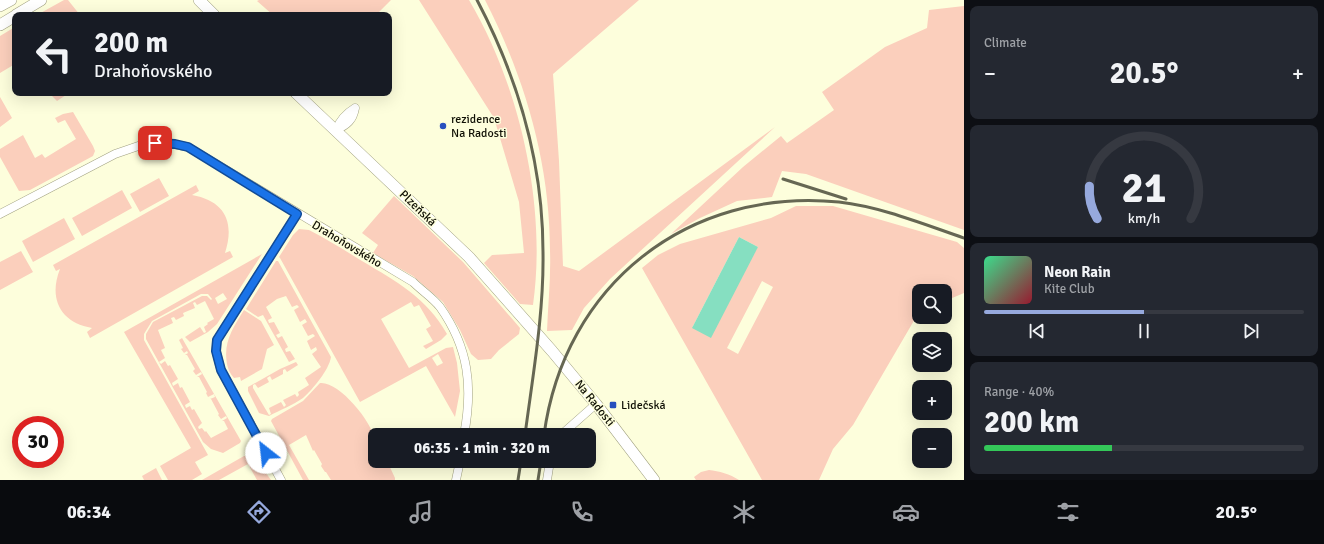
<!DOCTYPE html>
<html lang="en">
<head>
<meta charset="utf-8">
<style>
	:root { --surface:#171b24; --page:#242831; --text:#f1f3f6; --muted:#9ea1a6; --line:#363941; --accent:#96a9dd }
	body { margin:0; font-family:Signika,sans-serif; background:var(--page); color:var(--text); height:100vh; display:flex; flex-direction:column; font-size:15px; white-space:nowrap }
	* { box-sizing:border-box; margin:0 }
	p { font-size:13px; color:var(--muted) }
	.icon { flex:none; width:22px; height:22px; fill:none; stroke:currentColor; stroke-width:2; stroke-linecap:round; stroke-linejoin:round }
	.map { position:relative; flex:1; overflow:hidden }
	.drawer { display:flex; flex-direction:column; gap:6px; padding:6px; background:#0d0f14; width:360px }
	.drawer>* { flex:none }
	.top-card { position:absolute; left:12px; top:12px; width:380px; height:84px; border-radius:8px; box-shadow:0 4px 16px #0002; background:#171b24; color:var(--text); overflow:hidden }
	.controls { position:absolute; left:912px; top:284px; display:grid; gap:8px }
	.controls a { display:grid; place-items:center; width:40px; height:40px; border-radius:8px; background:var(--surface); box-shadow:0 4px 16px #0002; font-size:20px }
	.speed { position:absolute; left:12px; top:416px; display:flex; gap:8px; font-size:20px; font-weight:700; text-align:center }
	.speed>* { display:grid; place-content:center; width:52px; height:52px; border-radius:50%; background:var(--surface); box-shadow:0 4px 16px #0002; line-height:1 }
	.speed .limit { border:6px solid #d22; background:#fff; color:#111 }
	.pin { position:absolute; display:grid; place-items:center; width:34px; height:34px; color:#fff; margin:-17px; border-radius:8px; box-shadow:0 2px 6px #0006 }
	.me { position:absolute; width:44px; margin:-22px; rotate:331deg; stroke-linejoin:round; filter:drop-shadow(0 0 3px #0008) }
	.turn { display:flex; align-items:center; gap:14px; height:84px; padding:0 16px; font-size:18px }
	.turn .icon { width:52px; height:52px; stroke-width:2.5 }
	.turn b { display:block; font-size:28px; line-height:34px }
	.big { font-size:30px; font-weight:700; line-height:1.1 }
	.drawer .tile { flex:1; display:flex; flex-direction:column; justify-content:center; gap:6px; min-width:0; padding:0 14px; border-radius:8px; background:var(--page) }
	.drawer .dial { align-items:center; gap:0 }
	.dial svg { height:104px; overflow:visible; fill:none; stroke:var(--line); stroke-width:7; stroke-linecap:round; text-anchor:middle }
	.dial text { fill:var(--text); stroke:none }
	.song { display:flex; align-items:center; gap:12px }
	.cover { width:48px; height:48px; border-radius:6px; background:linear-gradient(135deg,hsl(150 70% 55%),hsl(350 70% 35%)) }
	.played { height:4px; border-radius:2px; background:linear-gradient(90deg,var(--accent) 50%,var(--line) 50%) }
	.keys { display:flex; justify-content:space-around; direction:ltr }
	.heat { display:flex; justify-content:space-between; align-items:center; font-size:22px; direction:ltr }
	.charge { height:6px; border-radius:3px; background:linear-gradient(90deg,#34c759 40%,var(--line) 0) }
	.trip { position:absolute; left:368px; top:428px; width:228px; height:40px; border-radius:8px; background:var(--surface); box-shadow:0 4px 16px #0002; font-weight:700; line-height:40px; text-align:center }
	.menu { display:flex; height:64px; justify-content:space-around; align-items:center; background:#090b0e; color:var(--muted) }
	.menu .icon { width:28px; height:28px }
	.menu .current { color:var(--accent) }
	.menu b { font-size:18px; color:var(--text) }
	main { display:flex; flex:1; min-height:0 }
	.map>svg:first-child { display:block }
	.green { fill:#fbcfbc; fill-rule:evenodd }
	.water { fill:#86dfc1 }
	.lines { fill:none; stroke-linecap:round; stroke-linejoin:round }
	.street-casing { stroke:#a1a181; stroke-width:9 }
	.secondary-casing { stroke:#a1a181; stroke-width:12 }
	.street { stroke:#fff; stroke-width:8 }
	.secondary { stroke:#fff; stroke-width:11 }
	.rail { stroke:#666753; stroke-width:3 }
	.route-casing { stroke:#114b97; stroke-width:10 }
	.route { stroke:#1a73e8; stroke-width:7 }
	.poi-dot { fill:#274fbe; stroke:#fdfedc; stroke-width:1.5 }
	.labels { text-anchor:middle; stroke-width:3; stroke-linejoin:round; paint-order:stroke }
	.poi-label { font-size:12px; fill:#101005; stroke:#fdfedc; text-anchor:start }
	.street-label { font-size:12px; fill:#101005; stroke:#fdfedc }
</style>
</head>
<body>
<main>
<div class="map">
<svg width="964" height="480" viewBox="0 0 964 480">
	<rect width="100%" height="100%" fill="#fdfedc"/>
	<path class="green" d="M64,0h4l12,15h-43z
		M259,0h132l-15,15h-103l-16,-14z
		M419,0h50c51,86 78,206 64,305l-13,-1 -36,-41 8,-8 32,-2 -5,-51 -25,-84z
		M485,0h154l-86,74 6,87 4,105 16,5 196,-144 -165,152 -26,29 -12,22 -25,1c1,-27 4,-53 3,-80 0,-88 -25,-173 -65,-251z
		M964,6v224l-158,-56 -24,-3 -10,26 -35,4 -37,17 -29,16 72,-67 38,-31 6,7 47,-33 -12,-18 63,-45 42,-19 2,-18z
		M15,27v37l-15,9v-37z
		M49,93h20l-12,8z
		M0,97l12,21 -12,9z
		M73,112l20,34 2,5 -2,5 -63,34 -11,1 -19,-34v-8l23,-14 12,23 7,-4 3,4 31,-19 -11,-19 -7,3 -3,-5 8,-4z
		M159,178l10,18 -29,16 -10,-18z
		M196,185l3,6 -7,4c33,6 43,27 33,58l5,-2 3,6 -143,81 -3,-6 5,-4c-31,-5 -44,-29 -32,-59l-4,2 -3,-6z
		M122,190l10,18 -50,28 -10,-18z
		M394,196l69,66 57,66 -1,6 -20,16 -8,9 -13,1 -7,-6 -11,-24 -17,-28 -30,-26 -40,-23 5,-8 -16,-12z
		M796,206h37l124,36 7,6v45l-19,8v-10h-26v21l-66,113 -20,24 -14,31h-57l-120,-212 16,-13 22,-11 91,-26zM739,237l19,10 -66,81zM762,281l11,6 -35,67 -11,-6z
		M64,218l11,21 -42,23 -11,-21z
		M299,229l10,1c18,9 35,20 53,31 35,21 64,36 85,73l-6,6 -15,9 -3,-3 10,-5 -7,-12 5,-3 -12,-21 -5,2 -3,-5 -30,17 28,49 37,-20 7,-1 4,16 3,28 -5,26 -29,-51 -66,36 -80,-144 -1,-1 14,-22zM438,354l5,9 -6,3 -5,-8z
		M21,251l12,21 -33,18v-28z
		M262,254l-45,70 -9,8 -18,10 -5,-5 15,-10 4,6 2,-1 -2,-5 4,-3 -1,-1 7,-4 -9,-18 -8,4 -2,-3 -2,1 2,5 -12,5 1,3 -8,4 -2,-3 -3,1 2,5 -15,7 7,18 -4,2 4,8 -6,4 2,2 4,-3 3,5 2,-1 8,14 -6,4 1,3 5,-3 2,5 2,-1 8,15 -5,3 1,3 4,-2 2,4 2,-1 8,14 -4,4 1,2 3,-1 3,4 1,-1 5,7 17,-9 -4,-8h-2l5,-3 -1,-2 -5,3 -3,-4 1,-1 -8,-15h-1l5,-2 -1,-3 -6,3 -2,-4 1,-1 -8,-15h-2l5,-3 -1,-2 -5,3 -3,-4 2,-2 -8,-14h-2l3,-2 -1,-2 -3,2 -3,-4 2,-1 -4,-8 3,-2 59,103 -1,2 -17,10 -12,-4 -8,-7 -57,-103v-5l7,-12 49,-26h5l4,4 1,-1 -4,-5h-7l-49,27 -8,13v6l64,115 -13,7 7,12 -10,6h-24l-8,-14 31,-18 -67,-116zM223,293l4,6 -9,5 -3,-6z
		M276,261h2l53,96c-2,13 -18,32 -28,41 -10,7 -23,12 -34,18l-10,-3 -11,-22v-4l32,-18 16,-7 2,3 -11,7 -2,-3 -2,1v4l-11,6 -2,-4 -3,2 2,4 -11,6 -3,-4 -2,1v3l16,27 2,-1 -2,-6 12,-6 3,5 2,-2 -3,-5 12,-6 2,3 2,-2 -1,-3 11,-7 -4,-7 16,-11 -9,-13 5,-4 -1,-3 -5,3 -4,-9 8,-5 -2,-2 -5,2 -6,-11 5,-3 -2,-3 -5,3 -6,-12 5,-3 -2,-2 -5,2 -6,-11 -9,3 -11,8 6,11 -4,2 1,3 5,-1 6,11 -4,2 2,3 4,-2 6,11 -3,2 1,3 4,-1 5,8 -6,3 -26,-47 -5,2 -12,-8z
		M244,310l17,11 13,24 -7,4 -5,20 -21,12 -1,-4 -6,1c-4,-4 -6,-9 -7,-14 -4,-22 6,-36 17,-54z
		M320,383c19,-2 51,38 55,56 1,6 0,15 0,22h12l8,17v2h-64l-5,-8h-1l-4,-6 1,-2 -8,-14 -1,1 -7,-16 -17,10 20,35h-6l-32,-59 1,-2 31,-18z
		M244,456h5l6,2 16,22h-14l-9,-16 -29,16h-17z
		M156,468l6,12h-18l-2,-4z
		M709,470c10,1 21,4 30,10h-43l-2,-3 7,-5z"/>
	<path class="water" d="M739,237l19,10 -47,91 -19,-10z"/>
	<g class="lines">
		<g class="street-casing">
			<path id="street" d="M336,130c11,-5 17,-10 19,-22
				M336,130c4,-10 9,-16 19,-22
				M0,214l115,-60 32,-11 16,-1 25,5 225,135c8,8 20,16 27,25 29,41 33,80 24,128
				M561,435l35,-31
				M281,480l-60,-110 -5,-19 1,-11 80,-126
				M456,480l4,-19
				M547,480l3,-19"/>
		</g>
		<g class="secondary-casing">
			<path id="secondary" d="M199,0l15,15
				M0,6l11,-6
				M16,15l25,-15
				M0,25l15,-9
				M296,93l173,164 83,94 44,53 58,76"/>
		</g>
		<use href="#street" class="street"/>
		<use href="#secondary" class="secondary"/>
		<path class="rail" d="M477,0c41,78 66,163 66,252 1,61 -10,122 -18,183
			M783,179l63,20
			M544,435c20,-150 144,-248 295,-233 43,5 84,22 125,36
			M518,480l3,-19
			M538,480l3,-19"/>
	</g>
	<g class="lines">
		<g class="route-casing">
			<path id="route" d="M155,143l20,1 13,3 109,67 -80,126 -1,11 5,19 45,83"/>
		</g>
		<use href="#route" class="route"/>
	</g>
	<g class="poi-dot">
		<circle cx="443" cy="126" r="4"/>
		<rect x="609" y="401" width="8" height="8" rx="2"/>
	</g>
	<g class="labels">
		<g class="poi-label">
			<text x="451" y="123">rezidence<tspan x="451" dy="14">Na Radosti</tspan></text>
			<text x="621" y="409">Lidečská</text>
		</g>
		<g class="street-label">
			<text transform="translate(418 208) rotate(44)" y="4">Plzeňská</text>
			<text transform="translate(347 244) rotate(31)" y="4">Drahoňovského</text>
			<text transform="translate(595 403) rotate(51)" y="4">Na Radosti</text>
		</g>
	</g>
</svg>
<div class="controls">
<a><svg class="icon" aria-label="search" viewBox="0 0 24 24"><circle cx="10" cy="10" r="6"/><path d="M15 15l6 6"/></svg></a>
<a><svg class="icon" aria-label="layers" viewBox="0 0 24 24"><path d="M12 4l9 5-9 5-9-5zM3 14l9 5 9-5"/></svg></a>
<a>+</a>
<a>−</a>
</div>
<div class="speed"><div class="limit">30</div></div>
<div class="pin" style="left:155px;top:143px;background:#d93025"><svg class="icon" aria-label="arrive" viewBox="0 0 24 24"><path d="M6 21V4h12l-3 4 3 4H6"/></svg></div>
<svg class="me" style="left:266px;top:453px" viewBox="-20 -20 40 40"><circle r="19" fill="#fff"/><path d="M0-13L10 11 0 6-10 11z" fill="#1a73e8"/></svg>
<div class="trip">06:35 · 1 min · 320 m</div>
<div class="top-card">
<div class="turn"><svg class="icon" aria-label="left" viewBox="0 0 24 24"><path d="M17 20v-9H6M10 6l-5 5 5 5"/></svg><div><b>200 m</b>Drahoňovského</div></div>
</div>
</div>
<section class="drawer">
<div class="tile"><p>Climate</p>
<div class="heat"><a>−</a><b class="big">20.5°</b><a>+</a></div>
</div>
<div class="tile dial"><svg viewBox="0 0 100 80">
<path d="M14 69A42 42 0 1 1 86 69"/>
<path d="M14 69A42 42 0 0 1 8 44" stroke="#96a9dd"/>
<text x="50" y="56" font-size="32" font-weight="700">21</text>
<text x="50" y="72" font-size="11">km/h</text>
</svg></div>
<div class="tile">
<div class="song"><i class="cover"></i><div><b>Neon Rain</b><p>Kite Club</p></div></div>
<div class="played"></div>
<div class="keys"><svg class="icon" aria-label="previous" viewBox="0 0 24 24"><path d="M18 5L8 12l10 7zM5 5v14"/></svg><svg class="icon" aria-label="pause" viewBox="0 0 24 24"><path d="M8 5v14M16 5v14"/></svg><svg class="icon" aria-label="next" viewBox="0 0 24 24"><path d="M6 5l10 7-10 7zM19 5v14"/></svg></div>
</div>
<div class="tile"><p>Range · 40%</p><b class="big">200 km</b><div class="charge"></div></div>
</section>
</main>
<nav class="menu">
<b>06:34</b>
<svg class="icon current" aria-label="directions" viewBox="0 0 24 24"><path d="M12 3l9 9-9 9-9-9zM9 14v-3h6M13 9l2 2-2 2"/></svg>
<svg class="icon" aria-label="music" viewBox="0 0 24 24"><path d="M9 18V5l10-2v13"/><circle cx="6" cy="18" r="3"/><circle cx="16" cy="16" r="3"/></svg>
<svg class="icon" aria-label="phone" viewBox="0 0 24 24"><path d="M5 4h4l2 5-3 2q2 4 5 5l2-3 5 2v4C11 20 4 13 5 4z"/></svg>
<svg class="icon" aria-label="climate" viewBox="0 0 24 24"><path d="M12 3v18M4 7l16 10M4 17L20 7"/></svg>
<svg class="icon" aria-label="car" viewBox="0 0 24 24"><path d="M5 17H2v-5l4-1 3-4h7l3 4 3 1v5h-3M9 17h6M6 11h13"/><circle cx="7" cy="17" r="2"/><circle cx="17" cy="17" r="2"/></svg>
<svg class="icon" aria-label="filters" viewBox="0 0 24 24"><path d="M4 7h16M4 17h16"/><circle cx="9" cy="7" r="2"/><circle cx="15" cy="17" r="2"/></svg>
<b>20.5°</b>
</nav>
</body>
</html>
